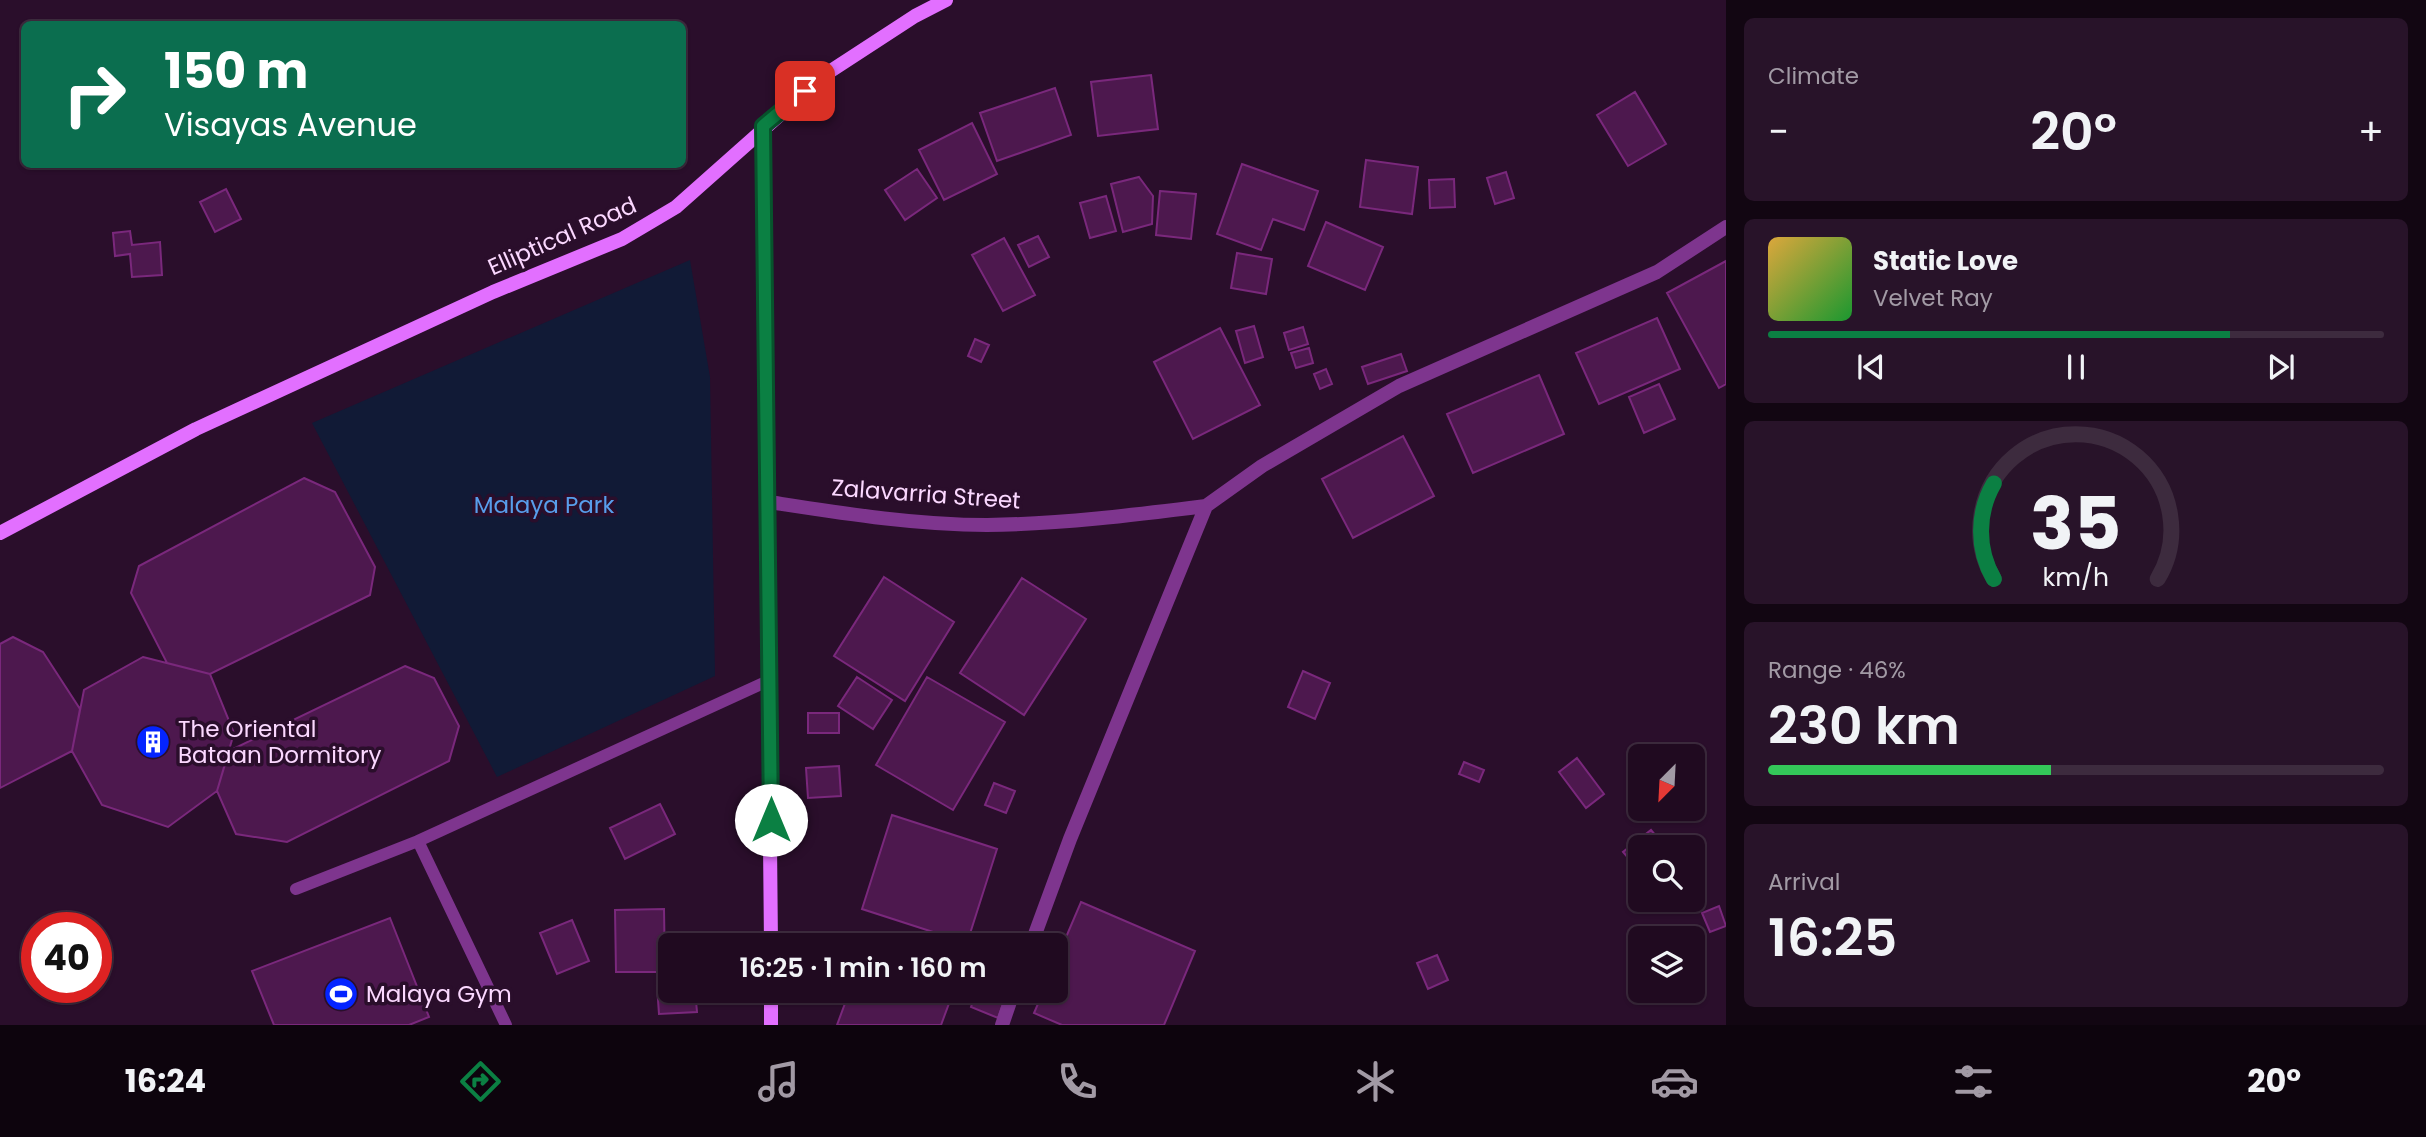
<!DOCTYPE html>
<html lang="en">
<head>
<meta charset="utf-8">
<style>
	:root { --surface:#200a20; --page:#281329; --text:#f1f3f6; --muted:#a29aa5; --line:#3d2b3e; --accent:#0b8043 }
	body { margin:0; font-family:Poppins,sans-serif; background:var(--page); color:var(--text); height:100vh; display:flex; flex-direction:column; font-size:26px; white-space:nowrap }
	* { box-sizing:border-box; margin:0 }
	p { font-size:23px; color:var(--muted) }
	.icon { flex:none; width:38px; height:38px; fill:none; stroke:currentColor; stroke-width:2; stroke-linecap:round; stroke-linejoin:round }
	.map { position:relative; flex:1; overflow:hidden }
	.details { display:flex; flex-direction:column; gap:18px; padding:18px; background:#120612; width:700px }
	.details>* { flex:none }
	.banner { position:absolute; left:21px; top:21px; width:665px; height:147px; border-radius:10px; box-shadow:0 2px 5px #0004,0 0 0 2px var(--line); background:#0b6e4f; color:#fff; overflow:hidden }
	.needle { width:46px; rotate:204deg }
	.fabs { position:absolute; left:1628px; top:744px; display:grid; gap:14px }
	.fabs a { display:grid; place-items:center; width:77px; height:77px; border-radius:10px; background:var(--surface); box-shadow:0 2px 5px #0004,0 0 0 2px var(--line); font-size:35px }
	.speed { position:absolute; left:21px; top:912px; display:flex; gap:14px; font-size:35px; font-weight:700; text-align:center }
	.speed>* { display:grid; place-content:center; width:91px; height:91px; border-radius:50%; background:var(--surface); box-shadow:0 2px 5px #0004,0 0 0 2px var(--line); line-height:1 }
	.speed .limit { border:10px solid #d22; background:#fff; color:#111 }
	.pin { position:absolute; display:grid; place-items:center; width:60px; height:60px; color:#fff; margin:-30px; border-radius:14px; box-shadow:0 4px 10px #0006 }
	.me { position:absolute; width:77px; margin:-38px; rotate:0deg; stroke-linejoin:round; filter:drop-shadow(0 0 5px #0008) }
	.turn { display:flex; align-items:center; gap:24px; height:147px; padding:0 28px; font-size:32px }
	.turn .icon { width:91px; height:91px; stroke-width:2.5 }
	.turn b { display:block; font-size:49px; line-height:60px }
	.big { font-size:52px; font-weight:600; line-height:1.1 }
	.details .card { flex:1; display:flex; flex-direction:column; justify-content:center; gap:10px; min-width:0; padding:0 24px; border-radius:10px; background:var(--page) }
	.details .dial { align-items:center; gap:0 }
	.dial svg { height:182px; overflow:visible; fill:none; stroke:var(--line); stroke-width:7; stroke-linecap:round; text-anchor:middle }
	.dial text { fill:var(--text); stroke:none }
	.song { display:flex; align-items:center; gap:21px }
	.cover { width:84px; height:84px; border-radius:10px; background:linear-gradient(135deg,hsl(40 70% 55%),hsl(130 70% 35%)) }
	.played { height:7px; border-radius:4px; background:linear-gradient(90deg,var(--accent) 75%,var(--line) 75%) }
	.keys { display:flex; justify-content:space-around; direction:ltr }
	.heat { display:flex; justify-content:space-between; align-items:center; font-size:38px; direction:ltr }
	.charge { height:10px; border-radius:5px; background:linear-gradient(90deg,#34c759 46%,var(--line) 0) }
	.trip { position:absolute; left:658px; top:933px; width:410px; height:70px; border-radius:10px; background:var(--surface); box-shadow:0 2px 5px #0004,0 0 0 2px var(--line); font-weight:600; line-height:70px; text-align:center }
	.tab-bar { display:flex; height:112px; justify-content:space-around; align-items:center; background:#0d040d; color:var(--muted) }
	.tab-bar .icon { width:49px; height:49px }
	.tab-bar .selected { color:var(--accent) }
	.tab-bar b { font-size:32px; color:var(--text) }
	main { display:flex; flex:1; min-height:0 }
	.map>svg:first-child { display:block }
	.green { fill:#111a36 }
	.building { fill:#4d184e; stroke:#7a287c; stroke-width:2 }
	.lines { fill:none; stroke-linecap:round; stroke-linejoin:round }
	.lane { stroke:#7e358e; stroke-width:12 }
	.street { stroke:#7e358e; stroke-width:14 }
	.secondary { stroke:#e26fff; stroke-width:14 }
	.route-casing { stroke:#07532c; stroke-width:18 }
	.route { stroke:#0b8043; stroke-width:12 }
	.labels { text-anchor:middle; stroke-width:7; stroke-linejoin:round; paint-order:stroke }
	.street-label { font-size:23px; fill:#fbd8ff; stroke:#2a0e2b }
	.park-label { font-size:23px; fill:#589eeb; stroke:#2a0e2b }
	.poi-label { font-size:23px; fill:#fbd8ff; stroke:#2a0e2b; text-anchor:start }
</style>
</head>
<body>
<main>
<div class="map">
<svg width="1726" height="1025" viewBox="0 0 1726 1025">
	<rect width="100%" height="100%" fill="#2a0e2b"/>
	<path class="green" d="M690,260l20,117 5,299 -218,101 -185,-354z"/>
	<path class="building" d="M1151,75l7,54 -60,7 -7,-54z
		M1055,88l16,47 -74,26 -17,-48z
		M1635,92l31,52 -38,22 -31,-51z
		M972,123l25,51 -53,26 -25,-50z
		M1366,160l52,7 -6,47 -52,-7z
		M1242,164l76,27 -14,39 -31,-11 -12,31 -44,-16z
		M917,169l20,29 -32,22 -20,-30z
		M1506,172l8,26 -19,6 -8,-26z
		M1139,177l14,19 -1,28 -29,8 -12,-48z
		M1454,179l1,28 -25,1 -1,-28z
		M226,189l15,30 -26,13 -15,-30z
		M1160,191l36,3 -5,45 -35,-4z
		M1106,196l10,35 -26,7 -10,-35z
		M1326,222l57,25 -18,43 -57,-24z
		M130,231l2,14 28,-3 2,33 -30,2 -2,-23 -15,2 -2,-23z
		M1038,236l11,21 -20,10 -11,-22z
		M1004,238l31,57 -32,16 -31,-56z
		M1237,253l35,6 -6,35 -35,-6z
		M1726,261v123l-7,4 -52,-95z
		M1657,318l23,51 -81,35 -23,-51z
		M1254,326l9,31 -18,6 -9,-32z
		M1303,327l5,17 -19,6 -5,-17z
		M1220,328l40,77 -67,34 -39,-77z
		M975,339l14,6 -8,17 -13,-6z
		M1309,348l4,15 -17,5 -5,-15z
		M1401,354l6,17 -39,13 -6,-17z
		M1326,369l6,15 -12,5 -6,-15z
		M1539,375l25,59 -91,39 -26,-59z
		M1659,384l16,35 -31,14 -15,-36z
		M1403,436l31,60 -81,42 -31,-59z
		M304,478l31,14 40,75 -5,28 -160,79 -43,-11 -36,-70 8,-27z
		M884,577l70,45 -49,79 -71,-45z
		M1022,578l64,41 -62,96 -64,-42z
		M13,637l30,15 37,57 -8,42 -72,37v-144z
		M143,657l67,17 24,59 -17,58 -49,36 -66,-22 -30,-54 12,-61z
		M405,666l29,12 25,48 -10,35 -162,81 -51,-8 -19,-43 12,-40z
		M1303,671l27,12 -15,36 -27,-12z
		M857,677l35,23 -19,29 -35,-23z
		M927,677l78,45 -52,88 -77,-45z
		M808,713h31v20h-31z
		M1577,758l27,36 -18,14 -27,-36z
		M1464,762l20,8 -5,12 -20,-8z
		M839,766l2,30 -33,2 -2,-30z
		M994,783l21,8 -9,22 -21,-8z
		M660,804l15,30 -50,25 -15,-31z
		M892,815l105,34 -30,94 -105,-34z
		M1651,830l14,17h-25v25l-17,-20z
		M1081,902l114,49 -31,74h-102l-28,-12 10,-23h11v-27z
		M1719,906l7,20 -16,6 -8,-19z
		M664,909l1,63h-49l-1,-62z
		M390,918l39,99 -20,8h-135l-22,-54z
		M572,920l17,41 -32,13 -17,-41z
		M1437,955l11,25 -20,9 -11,-26z
		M657,986h13v4h25l2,22 -38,2z
		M850,990h104l-13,35h-104z
		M977,990h31l-10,28 -27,-11z"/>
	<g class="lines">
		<path class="lane" d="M418,841l88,184
			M296,889l122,-48 352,-161"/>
		<path class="street" d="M769,502c72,11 146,23 218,23 74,-1 147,-10 219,-19
			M1031,945l39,-106 136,-333 56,-40 137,-80 258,-114 69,-45
			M1002,1025l12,-35"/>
		<path class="secondary" d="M763,126l8,819
			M0,533l196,-104 297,-137 129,-53 54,-32 150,-133 89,-58 31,-16
			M771,990v35"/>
	</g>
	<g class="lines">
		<g class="route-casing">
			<path id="route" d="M771,820l-8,-694 42,-35"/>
		</g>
		<use href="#route" class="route"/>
	</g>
	<defs>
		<g id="building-disc" transform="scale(1.75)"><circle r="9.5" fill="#0424ff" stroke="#2a0e2b"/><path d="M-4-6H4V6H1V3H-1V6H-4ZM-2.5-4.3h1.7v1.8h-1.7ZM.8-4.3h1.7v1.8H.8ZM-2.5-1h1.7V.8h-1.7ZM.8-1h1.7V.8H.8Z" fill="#fff"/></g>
		<g id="stadium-disc" transform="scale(1.75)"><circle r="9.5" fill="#0424ff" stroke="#2a0e2b"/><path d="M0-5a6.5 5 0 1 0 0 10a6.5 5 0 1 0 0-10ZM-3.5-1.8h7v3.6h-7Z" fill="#fff"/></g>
	</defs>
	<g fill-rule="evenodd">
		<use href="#building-disc" x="153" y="742"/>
		<use href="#stadium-disc" x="341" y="994"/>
	</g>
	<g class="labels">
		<g class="street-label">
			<text transform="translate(562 236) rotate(-24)" y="8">Elliptical Road</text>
			<text transform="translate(926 494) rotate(4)" y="8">Zalavarria Street</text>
		</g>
		<g class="park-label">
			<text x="544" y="513">Malaya Park</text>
		</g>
		<g class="poi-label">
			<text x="178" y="737">The Oriental<tspan x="178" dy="26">Bataan Dormitory</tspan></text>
			<text x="366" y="1002">Malaya Gym</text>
		</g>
	</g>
</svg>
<div class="fabs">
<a><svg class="needle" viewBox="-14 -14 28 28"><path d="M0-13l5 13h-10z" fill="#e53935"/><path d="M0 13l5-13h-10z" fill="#a29aa5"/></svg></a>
<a><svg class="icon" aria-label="search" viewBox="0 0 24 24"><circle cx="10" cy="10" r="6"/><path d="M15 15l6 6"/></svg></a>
<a><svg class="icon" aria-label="layers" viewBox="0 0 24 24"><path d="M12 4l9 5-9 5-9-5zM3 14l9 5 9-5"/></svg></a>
</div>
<div class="speed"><div class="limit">40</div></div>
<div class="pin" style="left:805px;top:91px;background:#d93025"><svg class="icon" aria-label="arrive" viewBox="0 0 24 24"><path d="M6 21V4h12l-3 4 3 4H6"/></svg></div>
<svg class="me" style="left:771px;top:820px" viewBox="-20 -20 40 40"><circle r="19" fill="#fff"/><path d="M0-13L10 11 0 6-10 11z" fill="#0b8043"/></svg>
<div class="trip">16:25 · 1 min · 160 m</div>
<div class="banner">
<div class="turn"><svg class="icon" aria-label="right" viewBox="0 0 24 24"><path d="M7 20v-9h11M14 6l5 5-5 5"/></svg><div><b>150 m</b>Visayas Avenue</div></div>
</div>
</div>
<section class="details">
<div class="card"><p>Climate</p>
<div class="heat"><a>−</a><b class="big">20°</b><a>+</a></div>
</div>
<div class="card">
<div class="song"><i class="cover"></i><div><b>Static Love</b><p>Velvet Ray</p></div></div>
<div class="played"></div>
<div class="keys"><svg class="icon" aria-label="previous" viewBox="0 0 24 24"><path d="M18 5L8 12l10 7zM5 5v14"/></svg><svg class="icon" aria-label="pause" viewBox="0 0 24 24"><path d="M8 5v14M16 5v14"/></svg><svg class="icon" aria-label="next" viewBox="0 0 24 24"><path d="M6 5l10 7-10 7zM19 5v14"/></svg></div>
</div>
<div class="card dial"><svg viewBox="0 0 100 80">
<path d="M14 69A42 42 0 1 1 86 69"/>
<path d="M14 69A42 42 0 0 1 14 27" stroke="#0b8043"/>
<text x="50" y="56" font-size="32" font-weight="700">35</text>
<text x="50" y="72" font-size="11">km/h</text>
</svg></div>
<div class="card"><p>Range · 46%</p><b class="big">230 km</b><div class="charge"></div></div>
<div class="card"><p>Arrival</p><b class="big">16:25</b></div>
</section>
</main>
<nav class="tab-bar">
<b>16:24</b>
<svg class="icon selected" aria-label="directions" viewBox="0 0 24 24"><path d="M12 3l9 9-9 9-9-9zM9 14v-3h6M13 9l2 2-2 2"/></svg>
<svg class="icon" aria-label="music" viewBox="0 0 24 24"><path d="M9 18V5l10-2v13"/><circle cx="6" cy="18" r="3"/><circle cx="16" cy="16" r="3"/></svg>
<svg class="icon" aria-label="phone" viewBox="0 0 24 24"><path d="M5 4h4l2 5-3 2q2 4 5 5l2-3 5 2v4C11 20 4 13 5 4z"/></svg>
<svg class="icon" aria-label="climate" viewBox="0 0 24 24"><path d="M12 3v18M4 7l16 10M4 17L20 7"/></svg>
<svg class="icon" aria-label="car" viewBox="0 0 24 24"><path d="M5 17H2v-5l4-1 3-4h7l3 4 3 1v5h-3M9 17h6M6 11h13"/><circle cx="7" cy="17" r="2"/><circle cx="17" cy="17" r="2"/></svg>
<svg class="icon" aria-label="filters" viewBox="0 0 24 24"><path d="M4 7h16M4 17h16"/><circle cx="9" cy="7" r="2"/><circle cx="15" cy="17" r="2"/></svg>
<b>20°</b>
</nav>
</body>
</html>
